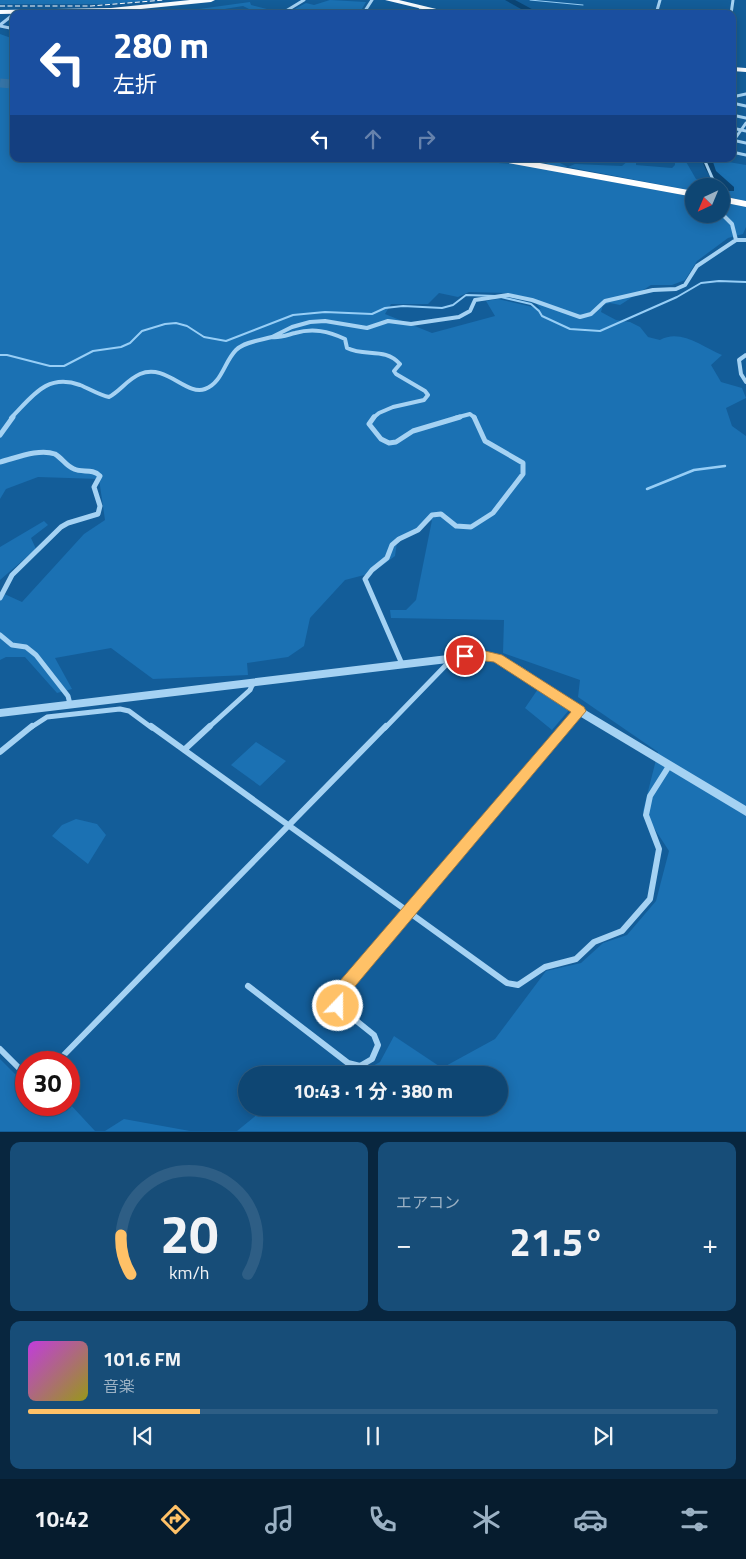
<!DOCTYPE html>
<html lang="ja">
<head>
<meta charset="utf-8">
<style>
	:root { --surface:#0e4673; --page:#174d78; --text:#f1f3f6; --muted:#9bb1c4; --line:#2e5e85; --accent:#ffc167 }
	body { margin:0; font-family:"Titillium Web","Noto Sans JP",sans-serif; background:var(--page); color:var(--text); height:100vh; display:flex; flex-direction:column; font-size:19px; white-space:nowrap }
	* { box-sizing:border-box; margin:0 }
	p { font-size:16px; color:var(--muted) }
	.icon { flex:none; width:28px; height:28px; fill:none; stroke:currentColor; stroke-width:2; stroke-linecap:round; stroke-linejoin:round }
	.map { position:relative; height:1132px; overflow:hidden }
	.details { display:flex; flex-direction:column; gap:10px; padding:10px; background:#08263f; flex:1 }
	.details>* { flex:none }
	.hud { position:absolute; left:10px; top:10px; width:726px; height:152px; border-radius:10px; box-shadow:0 2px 12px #0003,0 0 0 1px var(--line); background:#1a4fa0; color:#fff; overflow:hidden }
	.needle { width:32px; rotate:224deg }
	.tools { position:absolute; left:685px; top:178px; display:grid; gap:10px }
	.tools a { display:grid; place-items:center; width:45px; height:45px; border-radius:50%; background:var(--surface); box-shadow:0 2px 12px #0003,0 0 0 1px var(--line); font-size:25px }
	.speed { position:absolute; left:15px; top:1051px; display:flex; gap:10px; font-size:25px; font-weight:700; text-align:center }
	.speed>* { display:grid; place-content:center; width:65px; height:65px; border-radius:50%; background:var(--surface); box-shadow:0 2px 12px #0003,0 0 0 1px var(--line); line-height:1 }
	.speed .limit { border:8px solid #d22; background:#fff; color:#111 }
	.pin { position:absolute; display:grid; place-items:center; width:42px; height:42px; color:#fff; margin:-21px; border:2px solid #fff; border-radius:50%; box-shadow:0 1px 5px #0007 }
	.me { position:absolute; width:55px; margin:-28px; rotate:22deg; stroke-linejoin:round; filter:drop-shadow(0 0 4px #0008) }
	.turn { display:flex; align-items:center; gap:18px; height:105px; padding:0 20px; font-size:22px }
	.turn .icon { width:65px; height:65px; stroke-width:2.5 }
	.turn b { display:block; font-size:35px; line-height:42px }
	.lanes { display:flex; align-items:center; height:48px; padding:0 20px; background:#0003; justify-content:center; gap:25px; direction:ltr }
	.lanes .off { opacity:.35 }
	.big { font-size:38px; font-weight:700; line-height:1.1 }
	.details .widget { flex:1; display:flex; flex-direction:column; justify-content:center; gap:8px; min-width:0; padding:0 18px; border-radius:10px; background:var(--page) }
	.details .dial { align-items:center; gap:0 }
	.dial svg { height:130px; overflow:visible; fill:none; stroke:var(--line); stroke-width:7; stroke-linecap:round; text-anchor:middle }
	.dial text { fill:var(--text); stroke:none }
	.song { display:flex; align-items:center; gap:15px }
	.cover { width:60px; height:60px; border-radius:8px; background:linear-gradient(135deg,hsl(290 70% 55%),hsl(60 70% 35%)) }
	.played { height:5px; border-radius:2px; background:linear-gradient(90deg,var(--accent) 25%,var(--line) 25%) }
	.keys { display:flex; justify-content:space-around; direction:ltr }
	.heat { display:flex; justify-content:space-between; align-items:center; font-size:28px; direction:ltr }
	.details .tiles { flex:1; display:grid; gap:10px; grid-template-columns:1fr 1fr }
	.widget:last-child { grid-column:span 2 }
	.trip { position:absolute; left:238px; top:1066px; width:270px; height:50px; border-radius:25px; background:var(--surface); box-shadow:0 2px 12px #0003,0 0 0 1px var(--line); font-weight:700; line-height:50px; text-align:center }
	.tabs { display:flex; height:80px; justify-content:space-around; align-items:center; background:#061c2e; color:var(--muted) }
	.tabs .icon { width:35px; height:35px }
	.tabs .current { color:var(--accent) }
	.tabs b { font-size:22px; color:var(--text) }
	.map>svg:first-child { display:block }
	.green { fill:#1b71b3; fill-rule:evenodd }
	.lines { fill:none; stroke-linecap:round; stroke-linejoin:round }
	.stream-far2 { stroke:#97cef6; stroke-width:1 }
	.stream-far1 { stroke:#97cef6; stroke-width:2 }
	.stream { stroke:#97cef6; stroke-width:2.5 }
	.river { fill:#0b4575; fill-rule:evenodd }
	.motorway-tunnel { stroke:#3675a8; stroke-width:9; stroke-dasharray:9 4.5; stroke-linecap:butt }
	.minor-far3 { stroke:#a5d2f3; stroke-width:3 }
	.minor-far2 { stroke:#a5d2f3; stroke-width:4 }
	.minor-far1 { stroke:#a5d2f3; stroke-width:5 }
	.minor { stroke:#a5d2f3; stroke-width:6 }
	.tertiary { fill:#a5d2f3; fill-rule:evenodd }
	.trunk { fill:#f8fcff; fill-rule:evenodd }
	.motorway { fill:#fff; fill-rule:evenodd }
	.rail { stroke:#fff; stroke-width:1; stroke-dasharray:5 2.5; stroke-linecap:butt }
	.route { fill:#ffc167; stroke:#a67d43 }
</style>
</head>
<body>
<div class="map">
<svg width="746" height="1132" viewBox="0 0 746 1132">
	<rect width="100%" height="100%" fill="#135d99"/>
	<path class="green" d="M0,0h157l-44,4h-113z
		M330,0l36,2 -7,12h-74l21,-11 8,2z
		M250,2l1,3 16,4 2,3 12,2h-22l-3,-4 -7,-1 -6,-3 -49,8h-87l61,-5 9,3z
		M0,34l14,5v120h392l13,4 12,-2 2,-2h50l15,4 54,3 -14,-7h14l16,8 7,-3 47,2 7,-6 7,2v3l36,3 3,-3v-4l10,-1 11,19 27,5 -13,-20 1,-5 35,6v36l-25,-5v-10h-27v5l-126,-24h-7l-2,5 135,25v17h27v-12l25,5v20l-3,7 -15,4 -31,23 -12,19 -13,5h-21l-31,20 -10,-2 -7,2 -2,7 15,8 14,2 10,5 8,10 12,3c20,-12 43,7 62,15l-11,10 10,17 21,6 4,10 -20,10 6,18 14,10v695h-509l28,-23h234v-33h-143l24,-13 14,-26 48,32 53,-29 51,-68 35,-8 22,-20 24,-8 29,-34 13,-50 -26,-40 15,-59 -80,-55 2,-17 -77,-27 1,-33 -113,-2 -1,-8h16l10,-10 16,-80 -35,22 -2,14 -23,17 -27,7 -35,38 -6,28 -16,11 -41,6 1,12 -95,4 -42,-31 -56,10 17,31 -15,4 -32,-36h-19l-6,3v-68l22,10 62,-68 21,-14 -6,-41 -61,-2 -32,12 -6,10zM469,292l37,1 25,5 10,11 -43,-10 -12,2 9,15 -63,17 -47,-19 6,-10h37l11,-11 19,4z
		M44,521l4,4 -17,13 5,11 -36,31v-33z
		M538,689l31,21 -17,20 -27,-22z
		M256,742l30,19 -26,25 -29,-21z
		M76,819l21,5 9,11 -18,29 -36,-28 10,-11z
		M0,1059l26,26v20h43v-2l26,28h-95z
		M124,1119l66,12h-85z"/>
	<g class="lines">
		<path class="stream-far2" d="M530,0l53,5"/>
		<path class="stream-far1" d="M501,297l30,7 8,7 3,5 28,13 30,2 77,-34 24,-14 18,-2 27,1
			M0,355h7l43,11h14l29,-15 28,-4 9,-4 12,-12 23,-7 11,-1 11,3 17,11 22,4 67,-26 32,-3 47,2 13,-6 18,-2 39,2 11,-3 13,-10 30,1"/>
		<path class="stream" d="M647,489l47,-19 31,-4"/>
		<path class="river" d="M505,0h10l26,14h-11z
			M702,159h10l4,12 18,16v4h-8c-10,-8 -21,-17 -24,-32z"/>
		<path class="motorway-tunnel" d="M0,83l14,1"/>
		<path class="minor-far3" d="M281,14l23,-14
			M363,14l9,-14
			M410,14l9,-3 2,-3 4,1
			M656,14l4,-14
			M731,14l2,-14
			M0,25l14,-11
			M0,26l10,2
			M732,97l14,-3
			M732,103l14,3
			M732,115l14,3
			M732,128l14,3
			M732,140l14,3
			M734,140l12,-17
			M732,152l14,3
			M704,159l10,23"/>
		<path class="minor-far2" d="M713,180l1,6
			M721,213l11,11 4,16
			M746,355l-7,5 2,14 5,8
			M11,418c21,-21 35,-45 69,-33 10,4 19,10 29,12 11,-6 19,-18 31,-23 26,-11 46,22 65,15 17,-6 19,-27 31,-39 8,-8 25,-10 36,-13
			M373,418l6,-5 14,-6 31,-7 4,-5 -3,-4 -29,-17 -2,-3 6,-7c-15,-17 -35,-7 -53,-16l-2,-9c-17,-8 -32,-11 -50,-6 -8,2 -15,5 -23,4l20,-10 18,-5 15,-1 42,7 21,-7 23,3 48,-7 11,-6 5,-11 33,-5 24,5 48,17 11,-3 14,-13 48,-11 23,-1 9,-4 12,-19 39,-26h10
			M455,418l15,-4 5,4"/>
		<path class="minor-far1" d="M374,417l-5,7 12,15 8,4 7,-1 17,-11 47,-14
			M0,435l13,-18
			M0,462c16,-4 39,-14 55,-8 7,4 11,12 19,15 9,4 18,-1 26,7l-6,11 6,19 -2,8 -30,9 -7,4 -49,48 -12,23
			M0,635l12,10 14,2 10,8 32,41 2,8
			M402,664l-37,-85 7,-9 15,-12 5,-13 7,-6 19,-9 14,-15 9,-1 15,12 15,1 22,-14 30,-39v-11l-38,-22 -11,-24
			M30,728l17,-11 73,-8 9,2 23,17
			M208,728l42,-38 3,-7
			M385,728l62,-64 2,-6
			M565,728l14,-17"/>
		<path class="minor" d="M151,726l356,257 11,2 27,-18 31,-8 18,-17 28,-11 28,-32 9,-50 -13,-34 4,-19 19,-30
			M184,750l26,-24
			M0,752l32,-26
			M248,986l100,77 12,3 12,-7 6,-14 -4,-10 -36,-29 1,-12 227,-268
			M0,1049l26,26
			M57,1062l329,-336"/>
		<path class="tertiary" d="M481,651l20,4 22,13 59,40 164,98v10l-170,-102 -59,-40 -21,-13 -15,-2 -481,58v-8z"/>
		<path class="trunk" d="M190,0h25l-4,2 -100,10 -111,2v-4l111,-2z
			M385,0h14l58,14h-14z
			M732,67l14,1v4l-14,-1z"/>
		<path class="motorway" d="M498,159h20l176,32v6l-191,-35z
			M721,196l25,5v6l-25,-5z"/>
		<path class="rail" d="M0,6h91l73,-6"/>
	</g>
	<path class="route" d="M481,650l21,5 82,52 2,4 -240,286 -2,14 -6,2 -5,-2 -2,-5 2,-17 238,-277 -77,-50c-11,-2 -24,0 -33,-3l-2,-3 2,-3z"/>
</svg>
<div class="tools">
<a><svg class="needle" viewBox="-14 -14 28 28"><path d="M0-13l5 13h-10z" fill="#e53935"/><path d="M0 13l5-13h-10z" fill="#9bb1c4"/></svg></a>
</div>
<div class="speed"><div class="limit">30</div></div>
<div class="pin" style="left:465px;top:656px;background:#d93025"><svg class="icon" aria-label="arrive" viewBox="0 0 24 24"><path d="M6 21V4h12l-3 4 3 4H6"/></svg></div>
<svg class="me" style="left:338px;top:1006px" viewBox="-20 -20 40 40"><circle r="17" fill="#ffc167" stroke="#fff" stroke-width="3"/><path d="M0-11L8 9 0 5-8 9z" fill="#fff"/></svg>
<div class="trip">10:43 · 1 分 · 380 m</div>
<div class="hud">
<div class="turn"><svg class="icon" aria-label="left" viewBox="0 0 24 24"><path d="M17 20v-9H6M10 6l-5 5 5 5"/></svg><div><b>280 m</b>左折</div></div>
<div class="lanes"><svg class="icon" aria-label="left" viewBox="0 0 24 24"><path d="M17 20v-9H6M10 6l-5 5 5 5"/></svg><svg class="icon off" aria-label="ahead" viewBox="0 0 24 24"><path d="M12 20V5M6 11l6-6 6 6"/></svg><svg class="icon off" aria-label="right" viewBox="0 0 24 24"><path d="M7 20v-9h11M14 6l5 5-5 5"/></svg></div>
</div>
</div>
<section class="details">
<div class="tiles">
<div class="widget dial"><svg viewBox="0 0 100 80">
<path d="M14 69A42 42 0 1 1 86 69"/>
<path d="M14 69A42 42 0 0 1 8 45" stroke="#ffc167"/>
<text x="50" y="56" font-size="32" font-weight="700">20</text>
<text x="50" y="72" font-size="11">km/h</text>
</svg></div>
<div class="widget"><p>エアコン</p>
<div class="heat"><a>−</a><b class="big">21.5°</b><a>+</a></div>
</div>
<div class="widget">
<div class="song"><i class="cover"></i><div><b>101.6 FM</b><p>音楽</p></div></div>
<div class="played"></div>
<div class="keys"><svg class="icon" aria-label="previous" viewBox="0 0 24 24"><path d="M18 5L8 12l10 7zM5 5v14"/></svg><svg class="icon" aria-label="pause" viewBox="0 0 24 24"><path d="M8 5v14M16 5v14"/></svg><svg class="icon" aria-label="next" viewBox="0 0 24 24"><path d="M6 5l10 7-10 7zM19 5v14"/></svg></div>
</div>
</div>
</section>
<nav class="tabs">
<b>10:42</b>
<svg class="icon current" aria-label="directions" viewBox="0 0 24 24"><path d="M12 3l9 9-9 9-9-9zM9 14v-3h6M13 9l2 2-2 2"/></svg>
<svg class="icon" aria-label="music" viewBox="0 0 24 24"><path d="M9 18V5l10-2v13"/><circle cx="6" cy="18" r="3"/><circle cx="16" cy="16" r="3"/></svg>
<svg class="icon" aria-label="phone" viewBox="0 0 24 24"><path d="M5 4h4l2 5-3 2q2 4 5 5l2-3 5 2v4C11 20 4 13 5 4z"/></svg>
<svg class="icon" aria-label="climate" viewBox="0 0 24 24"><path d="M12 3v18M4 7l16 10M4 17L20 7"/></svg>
<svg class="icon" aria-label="car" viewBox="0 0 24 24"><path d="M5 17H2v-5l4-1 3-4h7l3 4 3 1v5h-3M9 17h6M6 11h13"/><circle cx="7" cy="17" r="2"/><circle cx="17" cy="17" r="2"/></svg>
<svg class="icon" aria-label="filters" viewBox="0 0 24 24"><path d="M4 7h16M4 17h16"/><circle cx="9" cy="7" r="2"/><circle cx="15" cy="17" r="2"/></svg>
</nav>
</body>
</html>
